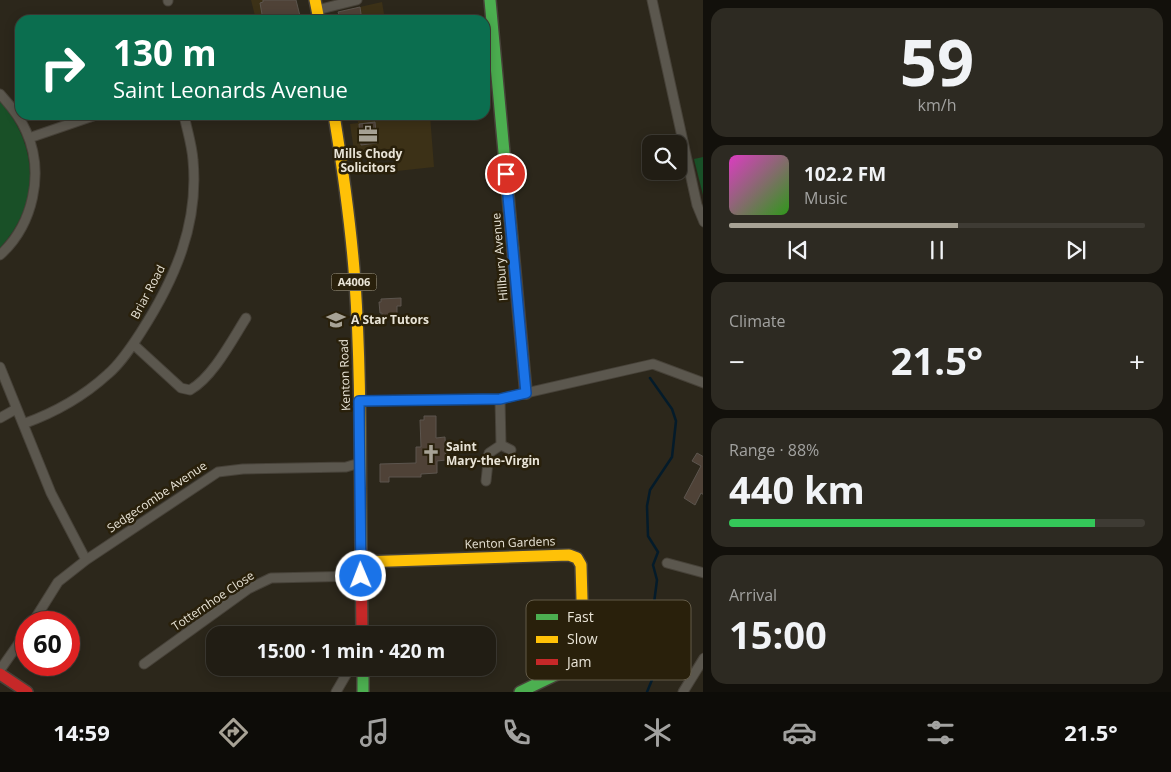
<!DOCTYPE html>
<html lang="en">
<head>
<meta charset="utf-8">
<style>
	:root { --surface:#211d14; --page:#2d2a22; --text:#f1f3f6; --muted:#a2a2a0; --line:#3e3b34; --accent:#a7a295 }
	body { margin:0; font-family:"Open Sans",sans-serif; background:var(--page); color:var(--text); height:100vh; display:flex; flex-direction:column; font-size:19px; white-space:nowrap }
	* { box-sizing:border-box; margin:0 }
	p { font-size:16px; color:var(--muted) }
	.icon { flex:none; width:28px; height:28px; fill:none; stroke:currentColor; stroke-width:2; stroke-linecap:round; stroke-linejoin:round }
	.map { position:relative; flex:1; overflow:hidden }
	.side { display:flex; flex-direction:column; gap:8px; padding:8px; background:#12100b; width:468px }
	.side>* { flex:none }
	.hud { position:absolute; left:15px; top:15px; width:475px; height:105px; border-radius:15px; box-shadow:0 2px 12px #0003,0 0 0 1px var(--line); background:#0b6e4f; color:#fff; overflow:hidden }
	.controls { position:absolute; left:642px; top:135px; display:grid; gap:10px }
	.controls a { display:grid; place-items:center; width:45px; height:45px; border-radius:10px; background:var(--surface); box-shadow:0 2px 12px #0003,0 0 0 1px var(--line); font-size:25px }
	.speed { position:absolute; left:15px; top:611px; display:flex; gap:10px; font-size:25px; font-weight:700; text-align:center }
	.speed>* { display:grid; place-content:center; width:65px; height:65px; border-radius:50%; background:var(--surface); box-shadow:0 2px 12px #0003,0 0 0 1px var(--line); line-height:1 }
	.speed .limit { border:8px solid #d22; background:#fff; color:#111 }
	.pin { position:absolute; display:grid; place-items:center; width:42px; height:42px; color:#fff; margin:-21px; border:2px solid #fff; border-radius:50%; box-shadow:0 1px 5px #0007 }
	.me { position:absolute; width:55px; margin:-28px; rotate:359deg; stroke-linejoin:round; filter:drop-shadow(0 0 4px #0008) }
	.turn { display:flex; align-items:center; gap:18px; height:105px; padding:0 15px; font-size:22px }
	.turn .icon { width:65px; height:65px; stroke-width:2.5 }
	.turn b { display:block; font-size:35px; line-height:42px }
	.big { font-size:38px; font-weight:700; line-height:1.1 }
	.side .tile { flex:1; display:flex; flex-direction:column; justify-content:center; gap:8px; min-width:0; padding:0 18px; border-radius:15px; background:var(--page) }
	.side .dial { align-items:center; gap:0 }
	.dial b { font-size:65px; line-height:1 }
	.song { display:flex; align-items:center; gap:15px }
	.cover { width:60px; height:60px; border-radius:8px; background:linear-gradient(135deg,hsl(310 70% 55%),hsl(110 70% 35%)) }
	.played { height:5px; border-radius:2px; background:linear-gradient(90deg,var(--accent) 55%,var(--line) 55%) }
	.keys { display:flex; justify-content:space-around; direction:ltr }
	.heat { display:flex; justify-content:space-between; align-items:center; font-size:28px; direction:ltr }
	.charge { height:8px; border-radius:4px; background:linear-gradient(90deg,#34c759 88%,var(--line) 0) }
	.trip { position:absolute; left:206px; top:626px; width:290px; height:50px; border-radius:15px; background:var(--surface); box-shadow:0 2px 12px #0003,0 0 0 1px var(--line); font-weight:700; line-height:50px; text-align:center }
	.menu { display:flex; height:80px; justify-content:space-around; align-items:center; background:#0d0c08; color:var(--muted) }
	.menu .icon { width:35px; height:35px }
	.menu .current { color:var(--accent) }
	.menu b { font-size:22px; color:var(--text) }
	main { display:flex; flex:1; min-height:0 }
	.map>svg:first-child { display:block }
	.built { fill:#3c3117 }
	.green { fill:#195027 }
	.lines { fill:none; stroke-linecap:round; stroke-linejoin:round }
	.stream { stroke:#041b2a; stroke-width:2.5 }
	.building { fill:#4f4237; stroke:#5c554e }
	.street-casing { stroke:#474239; stroke-width:11 }
	.fast-casing { stroke:#474239; stroke-width:14 }
	.slow-casing { stroke:#474239; stroke-width:14 }
	.jam-casing { stroke:#474239; stroke-width:14 }
	.street { stroke:#5b574e; stroke-width:9 }
	.fast { stroke:#4caf50; stroke-width:11 }
	.slow { stroke:#ffc107; stroke-width:11 }
	.jam { stroke:#c62828; stroke-width:11 }
	.route-casing { stroke:#114b97; stroke-width:12 }
	.route { stroke:#1a73e8; stroke-width:9 }
	.labels { text-anchor:middle; stroke-width:5; stroke-linejoin:round; paint-order:stroke }
	.shield { fill:#29200b; stroke:#afa99a; stroke-width:1 }
	.shield-label { font-size:11px; font-weight:bold; fill:#e9e4d7 }
	.poi-label { font-size:12px; font-weight:bold; fill:#e9e4d7; stroke:#29200b; text-anchor:start }
	.street-label { font-size:12px; fill:#e9e4d7; stroke:#29200b }
	.key { fill:#29200b; stroke:#635b48; stroke-width:1 }
	.key-label { font-size:14px; fill:#e9e4d7 }
</style>
</head>
<body>
<main>
<div class="map">
<svg width="704" height="692" viewBox="0 0 704 692">
	<rect width="100%" height="100%" fill="#2c271b"/>
	<path class="built" d="M251,0h45l5,20h-45z
		M382,2l3,18h-44l-1,-6 2,-3z
		M357,115h73l4,52 -37,4 -2,-19 -4,-3 -37,2 -4,-27 8,-1z"/>
	<path class="green" d="M0,101c39,45 41,102 0,147z
		M703,157h1l-1,38 -9,-36z"/>
	<g class="lines">
		<path class="stream" d="M647,692l7,-17v-18l-4,-15 5,-28 -1,-11 3,-23 -4,-15 5,-13 -10,-16 -1,-30 3,-16 22,-33 4,-36 -4,-12 -22,-31"/>
	</g>
	<path class="building" d="M263,0h33l5,20h-38l-3,-17 3,-1z
		M360,7l1,7 -3,1 1,5h-18l-3,-8z
		M375,122l2,21 -16,2 -2,-21z
		M401,298v8h-4v12l-7,1v-3h-8v-3h-2l-1,-11h2v-3z
		M424,416h12v22l9,-1 1,23 -9,1v12l-16,1v3h-32v5h-9v-18l36,-1v-16h5l-1,-27h4z
		M697,453l7,4v38l-3,-2 -6,12 -11,-7 17,-32 -9,-5z"/>
	<g class="lines">
		<g class="street-casing">
			<path id="street" d="M168,0v1
				M652,0l45,205 7,17
				M317,10l40,-10
				M0,94c10,11 20,23 26,37 19,42 7,94 -26,124
				M29,138l67,-23
				M133,344l48,44 9,2c23,-13 42,-50 56,-72
				M0,367l51,126 35,67
				M500,399l1,46
				M359,401l141,-2 153,-35 51,19
				M0,418l16,-9
				M23,424c31,-11 61,-28 85,-50 13,-11 24,-28 33,-42 34,-53 58,-108 52,-172 -1,-15 -6,-30 -9,-45
				M486,481l3,-28 12,-8 10,5
				M667,563l37,10
				M33,622l25,-40 28,-22 132,-88 25,-3 103,-2 14,-4
				M144,664l104,-75 23,-11 90,-2
				M0,670l26,-37
				M336,692l14,-24
				M683,692l21,-34"/>
		</g>
		<g class="fast-casing">
			<path id="fast" d="M490,0l23,250
				M363,668v24
				M520,692l58,-28 6,-11 -1,-19"/>
		</g>
		<g class="slow-casing">
			<path id="slow" d="M315,0l4,20
				M334,115c9,55 17,111 21,167 6,88 5,178 6,266
				M361,562l208,-7 8,3 4,7 2,69"/>
		</g>
		<g class="jam-casing">
			<path id="jam" d="M513,250l13,143
				M361,548l1,87
				M0,674l27,18"/>
		</g>
		<use href="#street" class="street"/>
		<use href="#fast" class="fast"/>
		<use href="#slow" class="slow"/>
		<use href="#jam" class="jam"/>
	</g>
	<g class="lines">
		<g class="route-casing">
			<path id="route" d="M361,576l-2,-175 141,-2 26,-6 -20,-219"/>
		</g>
		<use href="#route" class="route"/>
	</g>
	<defs>
		<g id="office-bare" transform="scale(1.5)"><path d="M-6-3h4V-5.5h4V-3h4V5H-6ZM-1-4.5V-3h2v-1.5ZM-6 0V1H6V0Z" fill="#a7a295" stroke="#29200b" stroke-width="2.5" paint-order="stroke"/></g>
		<g id="school-bare" transform="scale(1.5)"><path d="M0-5L7-2L0 1L-7-2ZM-4 1L0 2.5L4 1V4Q0 6-4 4Z" fill="#a7a295" stroke="#29200b" stroke-width="2.5" paint-order="stroke"/></g>
		<g id="church-bare" transform="scale(1.5)"><path d="M-1.2-6h2.4v3.5h3.3v2.4h-3.3V6h-2.4V-.1h-3.3v-2.4h3.3Z" fill="#a7a295" stroke="#29200b" stroke-width="2.5" paint-order="stroke"/></g>
	</defs>
	<g fill-rule="evenodd">
		<use href="#office-bare" x="368" y="134"/>
		<use href="#school-bare" x="336" y="320"/>
		<use href="#church-bare" x="431" y="454"/>
	</g>
	<g class="labels">
		<rect class="shield" x="331.5" y="273.5" width="45" height="17" rx="4"/>
		<g class="shield-label">
			<text x="354" y="286">A4006</text>
		</g>
		<g class="poi-label">
			<text x="368" y="158" text-anchor="middle">Mills Chody<tspan x="368" dy="14">Solicitors</tspan></text>
			<text x="351" y="324">A Star Tutors</text>
			<text x="446" y="451">Saint<tspan x="446" dy="14">Mary-the-Virgin</tspan></text>
		</g>
		<g class="street-label">
			<text transform="translate(500 257) rotate(-95)" y="4">Hillbury Avenue</text>
			<text transform="translate(148 292) rotate(-62)" y="4">Briar Road</text>
			<text transform="translate(345 375) rotate(-92)" y="4">Kenton Road</text>
			<text transform="translate(157 497) rotate(-34)" y="4">Sedgecombe Avenue</text>
			<text transform="translate(510 543) rotate(-2)" y="4">Kenton Gardens</text>
			<text transform="translate(213 601) rotate(-34)" y="4">Totternhoe Close</text>
		</g>
	</g>
	<rect x="526" y="600" width="165" height="80" rx="8" class="key"/>
	<rect x="536" y="614" width="22" height="6" fill="#4caf50"/>
	<rect x="536" y="636" width="22" height="7" fill="#ffc107"/>
	<rect x="536" y="659" width="22" height="6" fill="#c62828"/>
	<g class="key-label">
		<text x="567" y="622">Fast</text>
		<text x="567" y="644">Slow</text>
		<text x="567" y="667">Jam</text>
	</g>
</svg>
<div class="controls">
<a><svg class="icon" aria-label="search" viewBox="0 0 24 24"><circle cx="10" cy="10" r="6"/><path d="M15 15l6 6"/></svg></a>
</div>
<div class="speed"><div class="limit">60</div></div>
<div class="pin" style="left:506px;top:174px;background:#d93025"><svg class="icon" aria-label="arrive" viewBox="0 0 24 24"><path d="M6 21V4h12l-3 4 3 4H6"/></svg></div>
<svg class="me" style="left:361px;top:576px" viewBox="-20 -20 40 40"><circle r="17" fill="#1a73e8" stroke="#fff" stroke-width="3"/><path d="M0-11L8 9 0 5-8 9z" fill="#fff"/></svg>
<div class="trip">15:00 · 1 min · 420 m</div>
<div class="hud">
<div class="turn"><svg class="icon" aria-label="right" viewBox="0 0 24 24"><path d="M7 20v-9h11M14 6l5 5-5 5"/></svg><div><b>130 m</b>Saint Leonards Avenue</div></div>
</div>
</div>
<section class="side">
<div class="tile dial"><b>59</b><p>km/h</p></div>
<div class="tile">
<div class="song"><i class="cover"></i><div><b>102.2 FM</b><p>Music</p></div></div>
<div class="played"></div>
<div class="keys"><svg class="icon" aria-label="previous" viewBox="0 0 24 24"><path d="M18 5L8 12l10 7zM5 5v14"/></svg><svg class="icon" aria-label="pause" viewBox="0 0 24 24"><path d="M8 5v14M16 5v14"/></svg><svg class="icon" aria-label="next" viewBox="0 0 24 24"><path d="M6 5l10 7-10 7zM19 5v14"/></svg></div>
</div>
<div class="tile"><p>Climate</p>
<div class="heat"><a>−</a><b class="big">21.5°</b><a>+</a></div>
</div>
<div class="tile"><p>Range · 88%</p><b class="big">440 km</b><div class="charge"></div></div>
<div class="tile"><p>Arrival</p><b class="big">15:00</b></div>
</section>
</main>
<nav class="menu">
<b>14:59</b>
<svg class="icon current" aria-label="directions" viewBox="0 0 24 24"><path d="M12 3l9 9-9 9-9-9zM9 14v-3h6M13 9l2 2-2 2"/></svg>
<svg class="icon" aria-label="music" viewBox="0 0 24 24"><path d="M9 18V5l10-2v13"/><circle cx="6" cy="18" r="3"/><circle cx="16" cy="16" r="3"/></svg>
<svg class="icon" aria-label="phone" viewBox="0 0 24 24"><path d="M5 4h4l2 5-3 2q2 4 5 5l2-3 5 2v4C11 20 4 13 5 4z"/></svg>
<svg class="icon" aria-label="climate" viewBox="0 0 24 24"><path d="M12 3v18M4 7l16 10M4 17L20 7"/></svg>
<svg class="icon" aria-label="car" viewBox="0 0 24 24"><path d="M5 17H2v-5l4-1 3-4h7l3 4 3 1v5h-3M9 17h6M6 11h13"/><circle cx="7" cy="17" r="2"/><circle cx="17" cy="17" r="2"/></svg>
<svg class="icon" aria-label="filters" viewBox="0 0 24 24"><path d="M4 7h16M4 17h16"/><circle cx="9" cy="7" r="2"/><circle cx="15" cy="17" r="2"/></svg>
<b>21.5°</b>
</nav>
</body>
</html>
